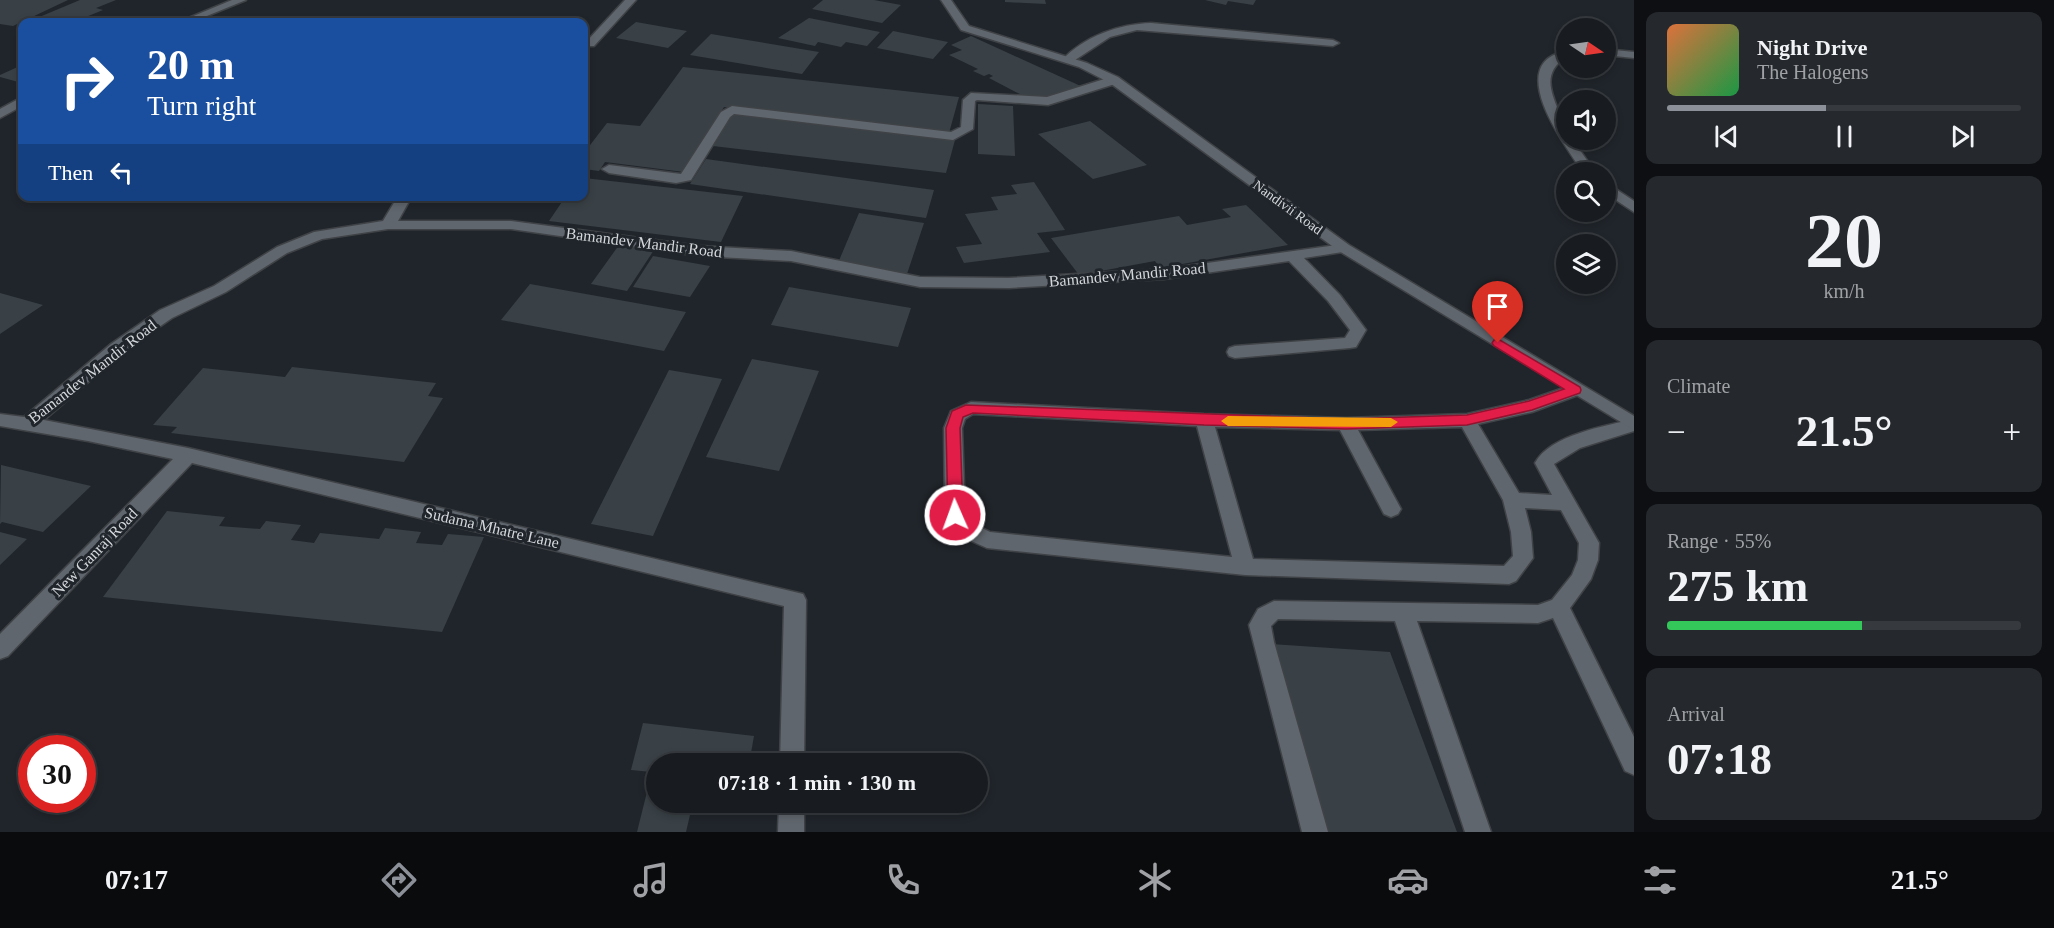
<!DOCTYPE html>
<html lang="en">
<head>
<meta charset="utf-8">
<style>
	:root { --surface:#181c20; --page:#25292d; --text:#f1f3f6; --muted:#9fa1a5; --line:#363a3e; --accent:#8c9099 }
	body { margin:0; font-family:Georgia,serif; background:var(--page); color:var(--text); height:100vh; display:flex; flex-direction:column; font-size:22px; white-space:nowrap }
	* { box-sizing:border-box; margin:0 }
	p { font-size:20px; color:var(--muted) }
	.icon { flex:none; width:33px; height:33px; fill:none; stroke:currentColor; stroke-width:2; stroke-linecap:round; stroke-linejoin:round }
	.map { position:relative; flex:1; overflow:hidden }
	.details { display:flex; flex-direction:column; gap:12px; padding:12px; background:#0d0f12; width:420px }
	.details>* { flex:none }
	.top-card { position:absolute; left:18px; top:18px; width:570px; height:183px; border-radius:12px; box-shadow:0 3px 9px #0003,0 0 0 2px var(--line); background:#1a4fa0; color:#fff; overflow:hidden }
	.needle { width:39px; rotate:103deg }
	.buttons { position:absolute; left:1556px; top:18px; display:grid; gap:12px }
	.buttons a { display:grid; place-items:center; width:60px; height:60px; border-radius:50%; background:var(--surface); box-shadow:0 3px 9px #0003,0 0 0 2px var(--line); font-size:30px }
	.speed { position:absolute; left:18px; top:735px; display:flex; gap:12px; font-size:30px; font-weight:700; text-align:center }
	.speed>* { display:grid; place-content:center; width:78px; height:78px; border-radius:50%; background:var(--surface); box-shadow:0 3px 9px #0003,0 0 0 2px var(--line); line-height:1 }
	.speed .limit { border:9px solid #d22; background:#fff; color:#111 }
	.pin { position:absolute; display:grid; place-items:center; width:51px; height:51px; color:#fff; margin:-62px -26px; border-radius:50% 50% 50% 0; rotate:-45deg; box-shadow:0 0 6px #0007 }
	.pin .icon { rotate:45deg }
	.me { position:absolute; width:66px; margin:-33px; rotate:358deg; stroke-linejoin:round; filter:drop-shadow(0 0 4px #0008) }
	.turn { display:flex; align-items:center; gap:21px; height:126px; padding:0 30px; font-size:27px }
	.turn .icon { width:78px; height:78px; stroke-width:2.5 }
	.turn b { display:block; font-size:42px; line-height:51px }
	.then { display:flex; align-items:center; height:57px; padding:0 30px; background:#0003; gap:12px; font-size:22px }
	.big { font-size:45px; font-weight:600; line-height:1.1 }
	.details .card { flex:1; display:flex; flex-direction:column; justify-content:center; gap:9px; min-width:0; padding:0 21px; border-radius:12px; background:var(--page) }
	.details .dial { align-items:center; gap:0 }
	.dial b { font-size:78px; line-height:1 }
	.song { display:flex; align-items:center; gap:18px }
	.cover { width:72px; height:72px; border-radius:9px; background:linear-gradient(135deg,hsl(20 70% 55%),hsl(140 70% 35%)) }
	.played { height:6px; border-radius:3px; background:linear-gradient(90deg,var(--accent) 45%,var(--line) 45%) }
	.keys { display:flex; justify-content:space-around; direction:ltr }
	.heat { display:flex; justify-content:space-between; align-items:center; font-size:33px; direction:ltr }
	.charge { height:9px; border-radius:4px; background:linear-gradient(90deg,#34c759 55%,var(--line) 0) }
	.trip { position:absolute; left:646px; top:753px; width:342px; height:60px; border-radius:30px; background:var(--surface); box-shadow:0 3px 9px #0003,0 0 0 2px var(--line); font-weight:600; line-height:60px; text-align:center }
	.dock { display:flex; height:96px; justify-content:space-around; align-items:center; background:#0a0b0d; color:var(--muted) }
	.dock .icon { width:42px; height:42px }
	.dock .active { color:var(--accent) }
	.dock b { font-size:27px; color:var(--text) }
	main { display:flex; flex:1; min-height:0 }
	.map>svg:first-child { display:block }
	.building { fill:#394146 }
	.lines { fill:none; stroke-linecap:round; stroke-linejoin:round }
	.minor-casing { stroke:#3f4347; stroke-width:3 }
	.tertiary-casing { stroke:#3f4347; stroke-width:3 }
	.minor { fill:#60666d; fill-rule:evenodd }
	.tertiary { fill:#60666d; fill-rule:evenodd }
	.route { fill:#e11d48; stroke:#92132f; stroke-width:1.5 }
	.slow { fill:#f59e0b }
	.labels { text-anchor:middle; stroke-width:6; stroke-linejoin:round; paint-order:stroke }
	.far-street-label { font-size:14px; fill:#d4d8dc; stroke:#20252b }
	.street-label { font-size:16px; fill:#d4d8dc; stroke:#20252b }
</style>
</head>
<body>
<main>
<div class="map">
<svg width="1634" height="832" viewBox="0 0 1634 832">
	<rect width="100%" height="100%" fill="#20252b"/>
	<path class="building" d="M0,0h68l-55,26 -13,-2z
		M80,0h36l-20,8 7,2 -22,9 -8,-2 -19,5 -17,-4z
		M823,0h51l27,5 -19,18 -70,-14z
		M1005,0h40l1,4 -41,-2z
		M1205,0h51l-3,5 -25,-4 -2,4z
		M809,18l71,14 -13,14 -21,-4 -5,5 -23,-5 -3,4 -37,-8z
		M636,22l51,9 -19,17 -52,-10z
		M893,31l55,11 -15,17 -56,-11z
		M711,34l108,18 -17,22 -112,-19z
		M971,36l114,52 -52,13 -44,-23 4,-2 -4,-2 -5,2 -11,-5 5,-2 -29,-14 13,-5 -11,-5z
		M22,65v18l-22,-6v-2z
		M683,67l276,30 -10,36 -225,-26 -40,65 -79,-10 -6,9 -15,-2v-16l23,-30 33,3z
		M978,104l35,2 2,50 -37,-2z
		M731,114l224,26 -9,33 -233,-27z
		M1090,121l57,44 -54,14 -55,-45z
		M706,159l228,31 -8,28 -236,-34z
		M584,178l159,18 -22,46 -172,-21 17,-25h18z
		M1034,182l31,48 -28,3 13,19 -86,11 -8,-16 26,-3 -17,-30 33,-4 -7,-13 26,-3 -6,-9z
		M1246,205l42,40 -128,23 -5,-7 -76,14 -28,-37 128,-22 8,9 44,-8 -9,-8z
		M859,213l65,10 -17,51 -69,-11z
		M619,245l35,5 -27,41 -36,-7z
		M653,256l57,10 -20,31 -57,-10z
		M530,284l156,28 -22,39 -163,-31z
		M789,287l122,21 -13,39 -127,-22z
		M0,293l43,12 -43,29z
		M752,359l67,12 -40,100 -73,-14z
		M292,367l144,16 -8,13 15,2 -39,64 -233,-29 6,-6 -24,-2 50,-57 82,9z
		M669,370l53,9 -69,157 -62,-12z
		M1,465l90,21 -48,46 -41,-10 -2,2z
		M167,511l58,6 -6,9 41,3 6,-8 35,4 -10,15 23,3 6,-10 59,6 6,-11 36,4 -5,11 26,2 6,-11 36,3 -42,95 -339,-35z
		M0,532l27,7 -27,26z
		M1271,644l119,8 67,180h-134z
		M643,723l111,13 -5,28h-92v38h36l-7,30h-49l15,-60 -21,-2z
		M707,802h35l-1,6z"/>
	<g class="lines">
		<g class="minor-casing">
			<path id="minor" d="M232,0h14l-54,22h-13z
				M625,0h11l-42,46h-8v-4z
				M1151,23l182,17 6,3 -6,3 -196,-16 -27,7 -38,25h-8l-2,-2c23,-24 57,-36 89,-37z
				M1605,49l29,3v6l-29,-3z
				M1566,51v6c-35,23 0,53 0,83h7l22,32h-12c-18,-26 -80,-109 -17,-121z
				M1114,76l6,4 -2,3 -70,22 -71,-5 -2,1 -2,28 -20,11 -219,-26 -4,3 -39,63 -15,3 -67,-10 -7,-4 7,-4 72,9 40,-62 11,-6 219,26 10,-5 2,-27 8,-7 76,4z
				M22,97v9l-22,12v-9z
				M1605,182l29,19v11l-29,-19z
				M398,196h14l-14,25h113l189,25 91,5 129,26 89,1 155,-9 180,-25 7,4 -2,3 -45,7 36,37 26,35 -10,17 -6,1 -115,10 -6,-2 -2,-4 2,-4 6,-2 110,-8 5,-8 -22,-29 -39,-40 -125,18 -155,9 -89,-1 -129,-26 -91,-5 -189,-27h-123l-66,10 -35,14 -61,39 -54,26 -49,34 -79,68 144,28 615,146 3,6 -2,164h-24l4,-158 -592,-143 -184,193 -8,3v-25l173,-175 -85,-18 -88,-15v-12l24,3 87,-73 49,-34 54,-24 63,-39 37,-15 69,-11z
				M1575,384l6,2 3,4 -3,4 -49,18 -54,12 41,69 33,2 -17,-32c15,-28 70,-37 99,-44v12l-54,17 -26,16 45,79 -1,17 -7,19 -21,29 64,129v38l-9,-4 -72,-153 -15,5 -121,-2 74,211h-26l-70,-211 -117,-2 -7,7 3,16 54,190h-26l-53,-207 9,-16 16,-8 264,4 14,-5 20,-25 6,-15 1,-17 -18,-33 -36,-2 6,24 2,26 -17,23 -7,3 -264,-9 -258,-27 -27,-12 -15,-21 -1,-87 7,-17 20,-9 233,12 142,4 121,-4 62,-14zM973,414l224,12 35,131 -242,-25 -16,-8 -9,-11 -3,-85 3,-9zM1215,427l125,3 44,84 7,3 7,-3 3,-5 -43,-79 104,-3 41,73 8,32 2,24 -9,10 -251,-7z
				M779,802h25v30h-26z"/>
		</g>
		<g class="tertiary-casing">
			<path id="tertiary" d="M941,0h10l18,26 118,37 31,14 231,168 285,171v14l-295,-179 -229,-168 -31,-16 -118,-37z"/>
		</g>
		<use href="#minor" class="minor"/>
		<use href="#tertiary" class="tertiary"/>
	</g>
	<path class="route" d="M1498,339l82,48 1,3 -1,3 -48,17 -65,15 -60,2 -61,2 -142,-4 -231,-12 -10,4 -3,11 3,87 -2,4h-11l-2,-4 -2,-87 6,-17 14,-6 380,14 121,-4 62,-14 35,-12 -70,-43 -2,-3 2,-3z"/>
	<path class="slow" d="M1228,416l163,2 7,4 -7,5 -163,-1 -7,-5z"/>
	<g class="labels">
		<g class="far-street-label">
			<text transform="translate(1288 207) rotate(36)" y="5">Nandivii Road</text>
		</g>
		<g class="street-label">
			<text transform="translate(644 242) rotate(7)" y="6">Bamandev Mandir Road</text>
			<text transform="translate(1127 274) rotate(-5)" y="6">Bamandev Mandir Road</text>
			<text transform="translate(92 371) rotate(-38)" y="6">Bamandev Mandir Road</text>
			<text transform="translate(492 527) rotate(13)" y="6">Sudama Mhatre Lane</text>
			<text transform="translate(94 552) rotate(-46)" y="6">New Ganraj Road</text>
		</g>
	</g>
</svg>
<div class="buttons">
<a><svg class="needle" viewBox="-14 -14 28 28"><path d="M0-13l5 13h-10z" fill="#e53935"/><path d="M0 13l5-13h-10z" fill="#9fa1a5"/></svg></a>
<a><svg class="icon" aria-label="sound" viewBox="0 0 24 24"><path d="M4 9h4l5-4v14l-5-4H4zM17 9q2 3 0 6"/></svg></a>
<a><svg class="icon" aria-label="search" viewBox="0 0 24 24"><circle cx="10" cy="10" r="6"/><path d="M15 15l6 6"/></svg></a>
<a><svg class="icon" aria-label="layers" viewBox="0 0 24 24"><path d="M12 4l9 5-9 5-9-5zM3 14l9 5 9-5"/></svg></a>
</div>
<div class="speed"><div class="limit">30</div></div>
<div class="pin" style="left:1498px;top:343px;background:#d93025"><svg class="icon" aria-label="arrive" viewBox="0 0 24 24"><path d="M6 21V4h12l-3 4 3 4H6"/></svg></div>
<svg class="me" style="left:955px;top:515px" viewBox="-20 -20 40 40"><circle r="17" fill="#e11d48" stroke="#fff" stroke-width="3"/><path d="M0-11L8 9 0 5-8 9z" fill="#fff"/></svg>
<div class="trip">07:18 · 1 min · 130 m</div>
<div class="top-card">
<div class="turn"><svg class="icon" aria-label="right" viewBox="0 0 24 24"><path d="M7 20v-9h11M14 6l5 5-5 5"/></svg><div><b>20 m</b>Turn right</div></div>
<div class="then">Then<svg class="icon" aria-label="left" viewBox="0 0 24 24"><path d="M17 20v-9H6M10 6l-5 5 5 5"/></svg></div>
</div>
</div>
<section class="details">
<div class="card">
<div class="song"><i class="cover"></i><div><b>Night Drive</b><p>The Halogens</p></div></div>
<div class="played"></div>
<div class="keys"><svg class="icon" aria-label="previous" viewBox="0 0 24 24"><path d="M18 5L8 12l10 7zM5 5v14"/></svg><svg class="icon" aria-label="pause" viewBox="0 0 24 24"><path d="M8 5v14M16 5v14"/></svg><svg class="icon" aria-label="next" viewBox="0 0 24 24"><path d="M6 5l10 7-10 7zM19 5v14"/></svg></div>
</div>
<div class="card dial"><b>20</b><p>km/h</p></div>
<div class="card"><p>Climate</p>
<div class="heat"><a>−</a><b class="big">21.5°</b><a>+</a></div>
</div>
<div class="card"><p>Range · 55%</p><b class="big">275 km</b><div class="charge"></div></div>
<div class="card"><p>Arrival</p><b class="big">07:18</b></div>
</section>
</main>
<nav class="dock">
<b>07:17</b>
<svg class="icon active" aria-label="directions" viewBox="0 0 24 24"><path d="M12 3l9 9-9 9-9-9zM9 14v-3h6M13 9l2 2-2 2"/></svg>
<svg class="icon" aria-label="music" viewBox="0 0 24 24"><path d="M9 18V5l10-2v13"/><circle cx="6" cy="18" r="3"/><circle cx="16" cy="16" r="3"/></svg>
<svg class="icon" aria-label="phone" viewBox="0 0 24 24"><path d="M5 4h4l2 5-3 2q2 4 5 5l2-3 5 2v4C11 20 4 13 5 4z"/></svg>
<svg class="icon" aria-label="climate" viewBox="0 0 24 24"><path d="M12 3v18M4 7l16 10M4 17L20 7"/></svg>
<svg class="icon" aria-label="car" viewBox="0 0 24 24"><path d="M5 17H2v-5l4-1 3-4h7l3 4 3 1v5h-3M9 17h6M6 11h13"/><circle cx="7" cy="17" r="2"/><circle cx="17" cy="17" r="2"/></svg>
<svg class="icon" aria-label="filters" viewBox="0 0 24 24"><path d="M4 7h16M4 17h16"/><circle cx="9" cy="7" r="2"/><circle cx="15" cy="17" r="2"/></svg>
<b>21.5°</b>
</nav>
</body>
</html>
